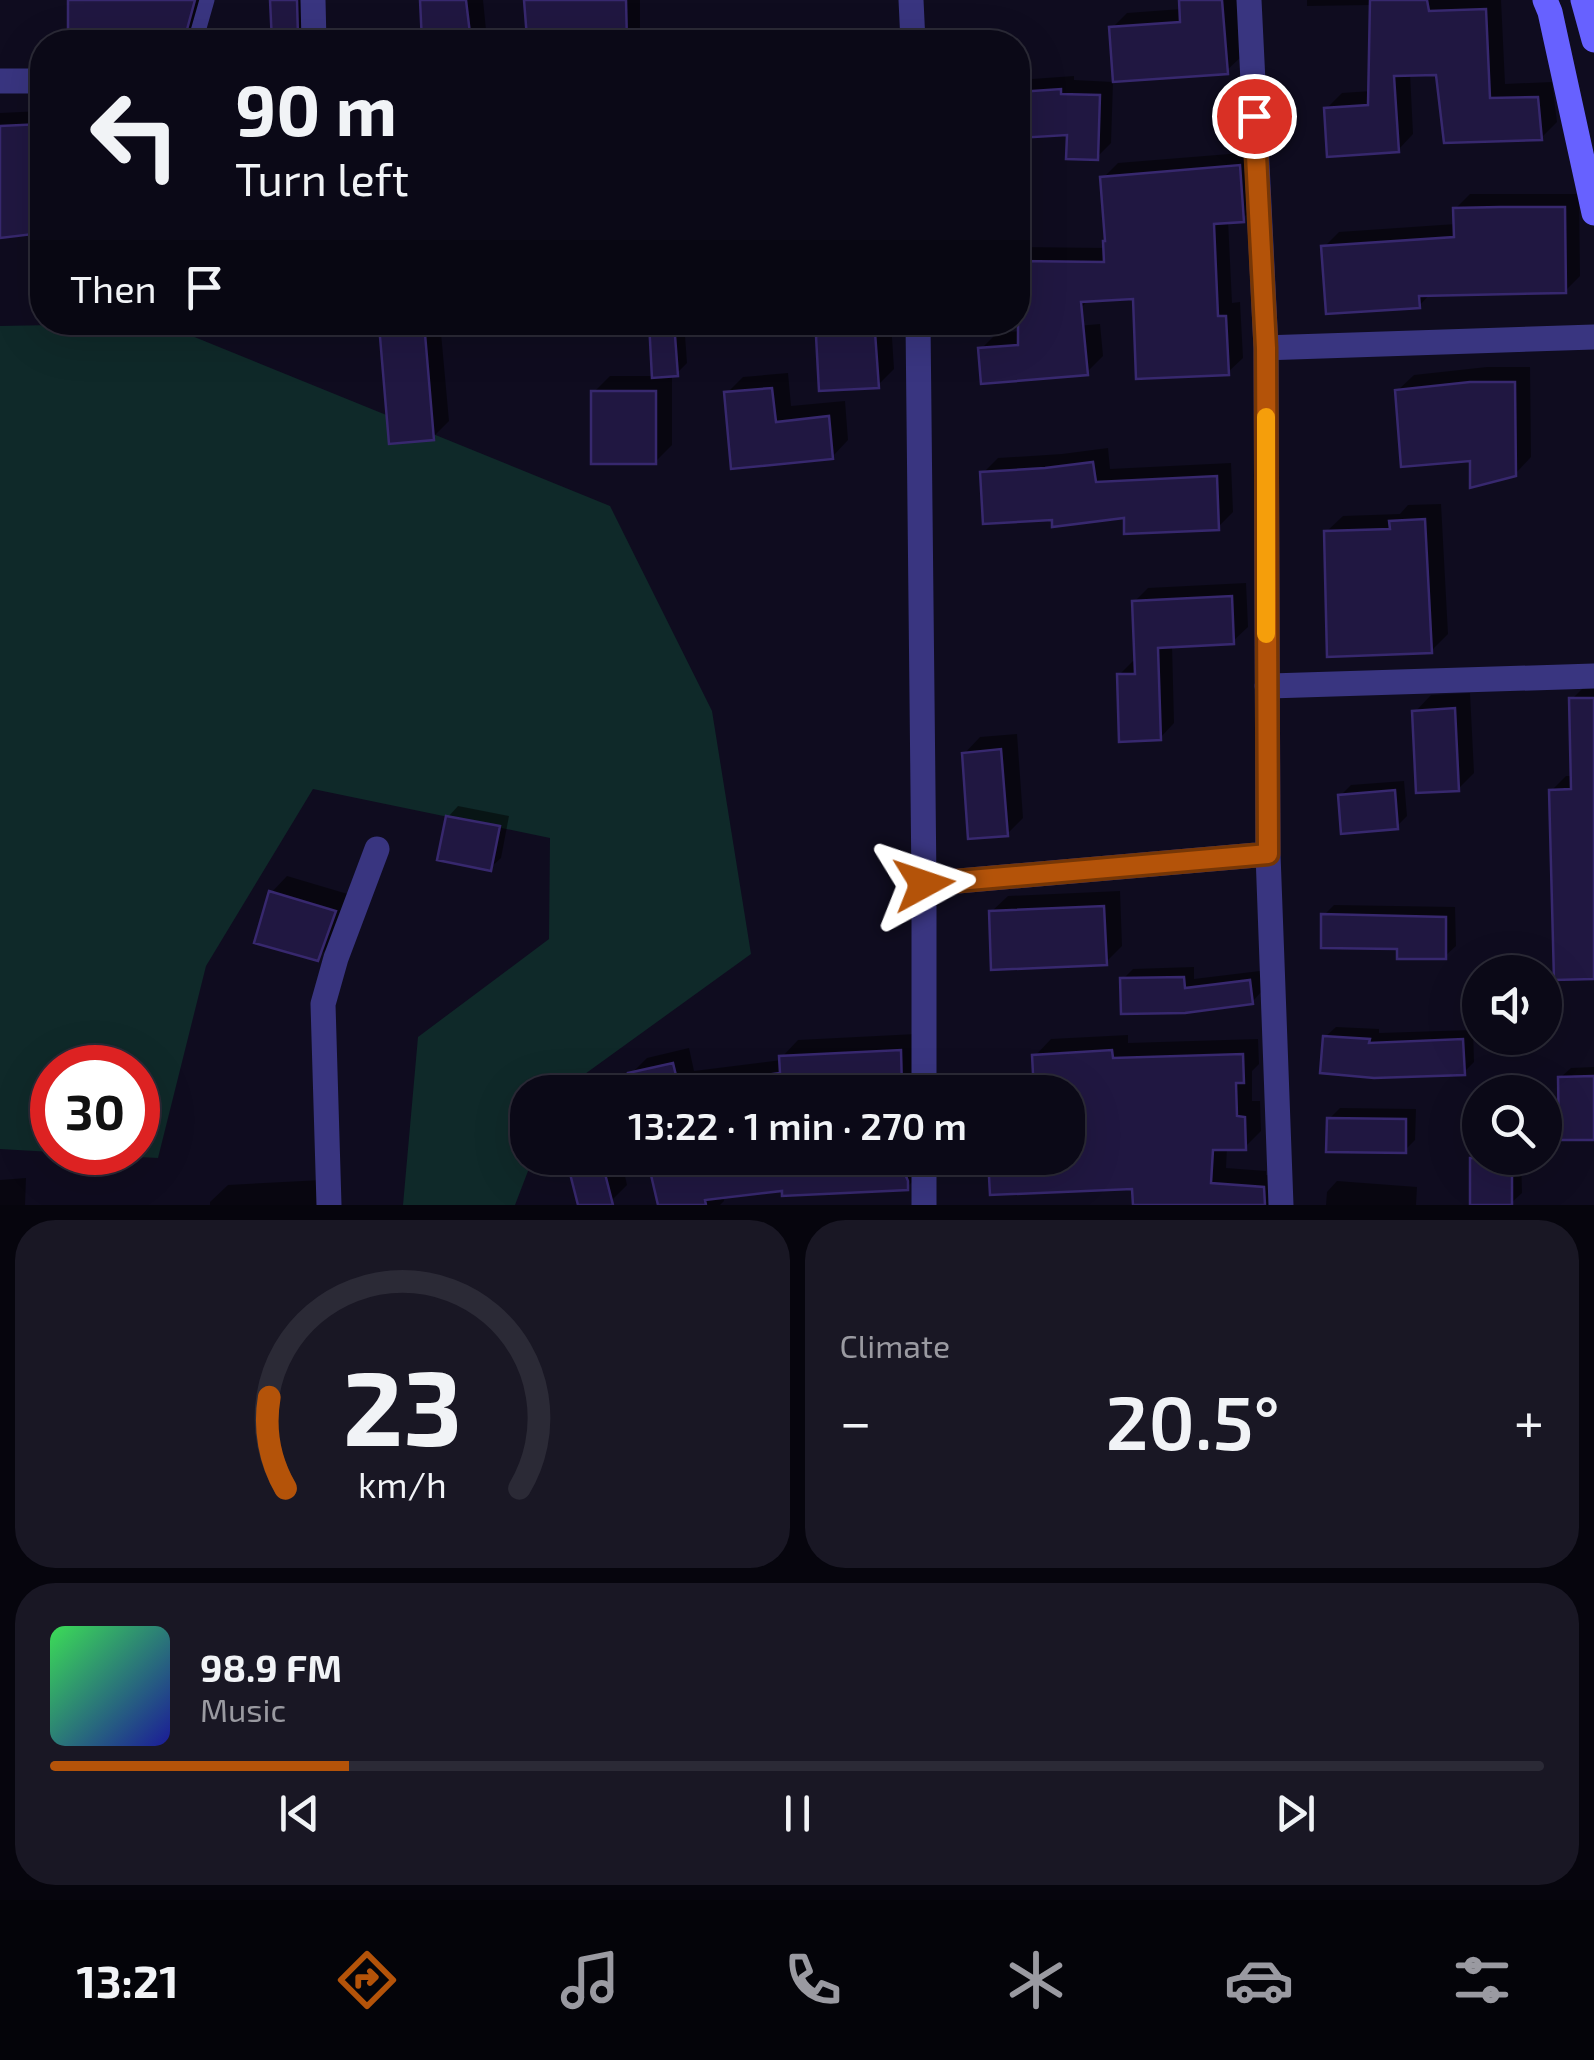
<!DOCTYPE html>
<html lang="en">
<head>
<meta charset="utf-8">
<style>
	:root { --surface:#0b0917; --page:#191724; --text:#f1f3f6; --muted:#9a9aa1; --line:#2b2a36; --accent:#b45309 }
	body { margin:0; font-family:"Exo 2",sans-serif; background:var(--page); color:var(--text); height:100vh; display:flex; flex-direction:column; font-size:38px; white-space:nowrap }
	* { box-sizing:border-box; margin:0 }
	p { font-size:32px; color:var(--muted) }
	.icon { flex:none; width:55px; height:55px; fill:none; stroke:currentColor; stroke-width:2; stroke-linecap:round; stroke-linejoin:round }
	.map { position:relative; height:1205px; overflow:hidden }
	.drawer { display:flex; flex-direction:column; gap:15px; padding:15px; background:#06050d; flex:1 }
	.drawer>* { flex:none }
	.hud { position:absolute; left:30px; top:30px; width:1000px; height:305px; border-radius:40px; box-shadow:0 10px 40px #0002,0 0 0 2px var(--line); background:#0b0917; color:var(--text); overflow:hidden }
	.controls { position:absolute; left:1462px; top:955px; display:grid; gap:20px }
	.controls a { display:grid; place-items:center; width:100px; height:100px; border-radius:50%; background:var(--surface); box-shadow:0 10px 40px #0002,0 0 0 2px var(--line); font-size:50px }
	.speed { position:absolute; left:30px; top:1045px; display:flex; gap:20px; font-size:50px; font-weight:700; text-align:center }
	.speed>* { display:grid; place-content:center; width:130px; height:130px; border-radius:50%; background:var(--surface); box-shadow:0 10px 40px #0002,0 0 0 2px var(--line); line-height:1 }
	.speed .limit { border:15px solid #d22; background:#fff; color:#111 }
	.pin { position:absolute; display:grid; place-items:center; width:85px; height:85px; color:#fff; margin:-42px; border:5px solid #fff; border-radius:50%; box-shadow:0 2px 10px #0007 }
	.me { position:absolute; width:110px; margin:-55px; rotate:85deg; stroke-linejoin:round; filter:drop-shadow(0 0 8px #0008) }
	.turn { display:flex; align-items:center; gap:35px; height:210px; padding:0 40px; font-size:45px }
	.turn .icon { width:130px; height:130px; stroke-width:2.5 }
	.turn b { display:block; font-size:70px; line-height:85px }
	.then { display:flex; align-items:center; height:95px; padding:0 40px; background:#0003; gap:20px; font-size:38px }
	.big { font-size:75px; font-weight:600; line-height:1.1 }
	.drawer .tile { flex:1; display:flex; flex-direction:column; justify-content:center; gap:15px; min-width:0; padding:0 35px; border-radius:40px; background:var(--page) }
	.drawer .dial { align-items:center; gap:0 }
	.dial svg { height:260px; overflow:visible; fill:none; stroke:var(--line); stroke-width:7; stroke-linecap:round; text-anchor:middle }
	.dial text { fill:var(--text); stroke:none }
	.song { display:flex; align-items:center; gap:30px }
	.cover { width:120px; height:120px; border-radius:15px; background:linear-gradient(135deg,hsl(130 70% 55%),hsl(240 70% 35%)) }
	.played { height:10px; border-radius:5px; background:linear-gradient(90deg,var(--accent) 20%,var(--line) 20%) }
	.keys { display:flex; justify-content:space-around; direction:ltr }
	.heat { display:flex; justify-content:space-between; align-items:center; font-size:55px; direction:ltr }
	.drawer .tiles { flex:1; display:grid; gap:15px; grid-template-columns:1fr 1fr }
	.tile:last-child { grid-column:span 2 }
	.trip { position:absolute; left:510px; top:1075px; width:575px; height:100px; border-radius:40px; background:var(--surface); box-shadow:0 10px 40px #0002,0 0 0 2px var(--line); font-weight:600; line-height:100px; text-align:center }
	.menu { display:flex; height:160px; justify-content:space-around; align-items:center; background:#040409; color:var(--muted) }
	.menu .icon { width:70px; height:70px }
	.menu .selected { color:var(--accent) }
	.menu b { font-size:45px; color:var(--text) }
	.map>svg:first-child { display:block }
	.green { fill:#0f2929 }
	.shadow { fill:#0007 }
	.building { fill:#201741; stroke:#37286e; stroke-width:2.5 }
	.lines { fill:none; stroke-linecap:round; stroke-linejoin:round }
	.lane { stroke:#393580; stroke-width:15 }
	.street { stroke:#393580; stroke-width:25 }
	.secondary { stroke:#6761ff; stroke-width:25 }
	.route-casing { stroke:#753606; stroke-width:25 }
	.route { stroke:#b45309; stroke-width:18 }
	.slow { stroke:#f59e0b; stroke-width:18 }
</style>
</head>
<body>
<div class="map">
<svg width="1594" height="1205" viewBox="0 0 1594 1205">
	<rect width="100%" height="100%" fill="#0f0c1f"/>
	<path class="green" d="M160,323l450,183 102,205 39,243 -191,138h-32v66h5l-18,47h-112l15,-168 131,-98 1,-101 -237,-49 -107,177 -48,192 -100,-5 80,-1v-84h-86v84l-52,-3v-823z"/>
	<path class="shadow" d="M71,0h133l-5,20 -16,15 -112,7z
		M272,0h39v20l-15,15 -22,7z
		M423,0h60l3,30 -12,12h-49z
		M526,0h114v34l-8,8h-41v-15z
		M1182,0h55l4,57 -15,14 -114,-43 15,-15 55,-4z
		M1307,0h194l4,84 47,-2 5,40 -16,16 -103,-65h-28l3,61 -15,16 -72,-41 16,-16 29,-2 1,-86 -65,1z
		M1074,76v4l39,2 -2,61 -14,14 -28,-25 -51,4v-56z
		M42,111v120l-42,5v-123z
		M1254,152l3,52 -15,15 -14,1 4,83 8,-1 3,56 -15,14 -93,-75 -46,2 -8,9 -63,-1v-60l88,1 -3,-70 15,-15z
		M1470,194h109l1,82 -15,15 -134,2 -12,13 -95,-59 15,-15 117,-8 -1,-15z
		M385,322h55l9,99 -17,17 -50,-112z
		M651,322h33l3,41 -11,11h-4v71l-17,17 -61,-70 16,-16h44z
		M817,322h74l3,47 -16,16 -56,4z
		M1100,324l3,32 -17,17 -105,-24 16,-16z
		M1487,367h43l1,90 -16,17 -42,-16 -76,-67 17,-16z
		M788,373l3,33 54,-5 3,39 -16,17 -105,-64 16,-16z
		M1108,448l2,21 121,-6 2,49 -15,15 -92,-12 -72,3 -71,-45 15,-15 64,-4z
		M1441,504l7,130 -17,17 -105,-119 17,-16 57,-2 8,-9z
		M1246,583l2,44 -15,14 -61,4 2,78 -14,15 -41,-63 14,-14h4l-3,-59 14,-14z
		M1587,684h7v293l-43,-186 15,-15h7l-1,-77z
		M1470,693l4,80 -16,16 -43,-77 16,-17z
		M1017,734l6,84 -16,16 -43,-80 16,-17z
		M1404,781l3,35 -11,11 -56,-31 11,-11z
		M458,806l51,10 -8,42 -11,10 -42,-51z
		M287,876l64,19 -17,47 -17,16 -46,-65z
		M1120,891l2,55 -16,16 -115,-50 17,-16z
		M1334,905l121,2 1,39 -11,10 -45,-10 -76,-31z
		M1194,967v12l66,-8 2,20 -10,11 -129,-23 10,-10z
		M1336,1027l43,2v4l94,-3 1,32 -10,10 -139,-35z
		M916,1034l3,58h-284l-4,-18 16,-16 42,-10 5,23 88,-11v-3l16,-17z
		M1128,1035v8l130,-4 1,25 -7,7v30h8l1,30 -17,17 -17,-1 -1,21 40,3v4h4l2,30h-137l-1,-19 -142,6 -1,-34h77v-66h-31l-2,-36 16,-17z
		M1594,1067v70l-34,-59 11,-10z
		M602,1080l3,12h-38l5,-4z
		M1340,1108l76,1 -1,31 -11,11 -75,-32z
		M1480,1127v31h41l1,35 -11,10 -38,1 -1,-69z
		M568,1158h53l6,27 -16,16 -18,4h-13z
		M650,1158h270l3,13 -16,16 -123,1 -61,8 1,5 -4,4h-59z
		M26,1178l-1,27h-25v-25z
		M322,1180l-2,25h-110v-3l18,-17z
		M1337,1181l80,6 -1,18h-90l1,-13z"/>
	<path class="building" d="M68,0h127l-10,37 -33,5h-8v-3l-28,3h-48z
		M270,0h27l1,37 -12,5h-14z
		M420,0h46l5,42h-49z
		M524,0h102l1,42h-39v-12l-61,8z
		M1179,0h43l6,74 -115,8 -4,-55 71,-5z
		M1370,0h57l2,11 57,-2 4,89 48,-1 4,43 -98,3 -8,-68 -42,1 5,76 -72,5 -3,-49 44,-3z
		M1061,89v5l39,1 -2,65 -32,-1 1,-24 -49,3v-46z
		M42,124v109l-42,5v-112z
		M1240,165l4,57 -30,2 4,92h8l3,59 -93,4 -3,-80 -52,3 7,73 -107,9 -3,-36 40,-3v-84l86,1 -1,-21h2l-5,-64z
		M1500,207h65l1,86 -147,3 1,12 -94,6 -5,-68 133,-9 -1,-29z
		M424,322l10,118 -45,4 -10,-119z
		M649,322h25l4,54 -26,2z
		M875,332l4,56 -60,3 -3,-55z
		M1470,382h45l1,94 -46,12v-27l-69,6 -6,-77z
		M772,388l4,34 53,-6 4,43 -102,10 -7,-77z
		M591,391h65v73h-65z
		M1093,462l3,20 121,-6 2,54 -95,4v-16l-72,9v-7l-69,4 -3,-52 65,-4z
		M1425,519l7,134 -105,4 -3,-126 66,-2 -1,-8z
		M1232,596l2,48 -76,4 3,92 -42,2 -2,-68h18l-3,-73z
		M1569,698h25v281l-40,1 -5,-190 22,-1z
		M1455,708l4,83 -43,2 -4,-82z
		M1001,749l7,87 -40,3 -6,-86z
		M1395,790l3,39 -57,5 -3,-39z
		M446,816l54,10 -9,45 -54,-11z
		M269,891l67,20 -18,50 -64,-18z
		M1104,906l3,59 -116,5 -2,-59z
		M1321,914l125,3v42h-49v-10l-76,-1z
		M1184,977l1,11 65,-8 3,24 -68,9 -64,1 -1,-36z
		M1323,1036l47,3 -1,4 94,-4 2,36 -91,3 -54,-5z
		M901,1050l1,38 -93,4h-73l-1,-13 45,-6 -1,-17z
		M1112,1050l1,8 130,-4 1,29h-8l1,33 8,1 1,33h-33l-2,33 53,4 1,18h-132l-1,-16 -142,6 -2,-37h80v-66h-34l-2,-37z
		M673,1063l7,29h-48l-4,-19z
		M1594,1076v64h-35l-1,-63z
		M1327,1118l79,1v34l-80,-1z
		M566,1158h35l12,47h-35z
		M647,1158h126l2,10 125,-6 8,19v9l-126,6v-5l-77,9 1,5h-48z
		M1470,1158h42v47h-42z"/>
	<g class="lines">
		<path class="lane" d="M195,42l12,-42"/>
		<path class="street" d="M313,0l1,42
			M911,0l2,42
			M1249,0l17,348 2,506 13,351
			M0,81h42
			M918,322l6,562v208
			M1266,348l328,-11
			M1267,686l327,-10
			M924,884l344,-30
			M329,1205l-6,-201 13,-46 41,-109
			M924,1205v-47"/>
		<path class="secondary" d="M1545,0l5,12 44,201
			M1583,0l11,40"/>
	</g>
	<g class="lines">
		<g class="route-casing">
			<path id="route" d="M924,884l344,-30 -2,-506 -12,-232"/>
		</g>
		<use href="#route" class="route"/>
		<path class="slow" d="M1266,417v217"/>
	</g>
</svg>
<div class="controls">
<a><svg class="icon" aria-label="sound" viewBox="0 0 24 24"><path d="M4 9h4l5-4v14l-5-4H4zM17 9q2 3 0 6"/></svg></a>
<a><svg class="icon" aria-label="search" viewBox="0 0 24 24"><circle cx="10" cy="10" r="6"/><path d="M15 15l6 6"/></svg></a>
</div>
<div class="speed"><div class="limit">30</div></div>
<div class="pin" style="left:1254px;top:116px;background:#d93025"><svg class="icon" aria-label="arrive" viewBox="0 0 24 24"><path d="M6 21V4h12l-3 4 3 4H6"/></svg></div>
<svg class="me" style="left:924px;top:884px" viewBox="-20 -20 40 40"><path d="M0-17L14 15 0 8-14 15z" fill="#b45309" stroke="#fff" stroke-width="4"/></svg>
<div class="trip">13:22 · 1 min · 270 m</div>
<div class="hud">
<div class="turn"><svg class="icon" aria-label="left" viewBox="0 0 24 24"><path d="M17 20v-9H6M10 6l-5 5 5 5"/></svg><div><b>90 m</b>Turn left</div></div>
<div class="then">Then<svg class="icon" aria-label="arrive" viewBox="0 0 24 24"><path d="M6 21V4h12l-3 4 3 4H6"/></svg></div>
</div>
</div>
<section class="drawer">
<div class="tiles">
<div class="tile dial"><svg viewBox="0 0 100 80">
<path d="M14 69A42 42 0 1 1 86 69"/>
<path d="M14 69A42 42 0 0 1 9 41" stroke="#b45309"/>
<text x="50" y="56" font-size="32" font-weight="700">23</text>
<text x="50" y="72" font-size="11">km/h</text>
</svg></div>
<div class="tile"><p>Climate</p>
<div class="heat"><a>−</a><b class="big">20.5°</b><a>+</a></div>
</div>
<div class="tile">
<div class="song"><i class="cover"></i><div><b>98.9 FM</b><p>Music</p></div></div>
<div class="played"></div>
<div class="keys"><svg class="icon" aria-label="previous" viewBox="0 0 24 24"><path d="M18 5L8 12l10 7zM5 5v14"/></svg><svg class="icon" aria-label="pause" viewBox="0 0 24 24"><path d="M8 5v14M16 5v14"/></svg><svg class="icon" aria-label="next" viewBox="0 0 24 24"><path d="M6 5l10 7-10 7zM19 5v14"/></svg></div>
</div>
</div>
</section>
<nav class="menu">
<b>13:21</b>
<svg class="icon selected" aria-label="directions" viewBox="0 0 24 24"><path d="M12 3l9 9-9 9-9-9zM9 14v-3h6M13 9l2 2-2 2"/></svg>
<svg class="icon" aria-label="music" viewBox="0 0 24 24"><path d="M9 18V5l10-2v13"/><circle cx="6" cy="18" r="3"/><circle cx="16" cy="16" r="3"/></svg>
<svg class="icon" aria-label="phone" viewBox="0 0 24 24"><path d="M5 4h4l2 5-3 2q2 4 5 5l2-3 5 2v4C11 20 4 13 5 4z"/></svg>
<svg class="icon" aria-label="climate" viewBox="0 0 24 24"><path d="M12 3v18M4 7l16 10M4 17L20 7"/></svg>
<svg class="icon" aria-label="car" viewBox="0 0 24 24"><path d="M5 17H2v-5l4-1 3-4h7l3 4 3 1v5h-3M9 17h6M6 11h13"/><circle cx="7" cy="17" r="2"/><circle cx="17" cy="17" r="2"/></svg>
<svg class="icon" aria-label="filters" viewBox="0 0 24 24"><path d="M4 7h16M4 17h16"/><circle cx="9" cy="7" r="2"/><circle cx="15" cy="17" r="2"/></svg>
</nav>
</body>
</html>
